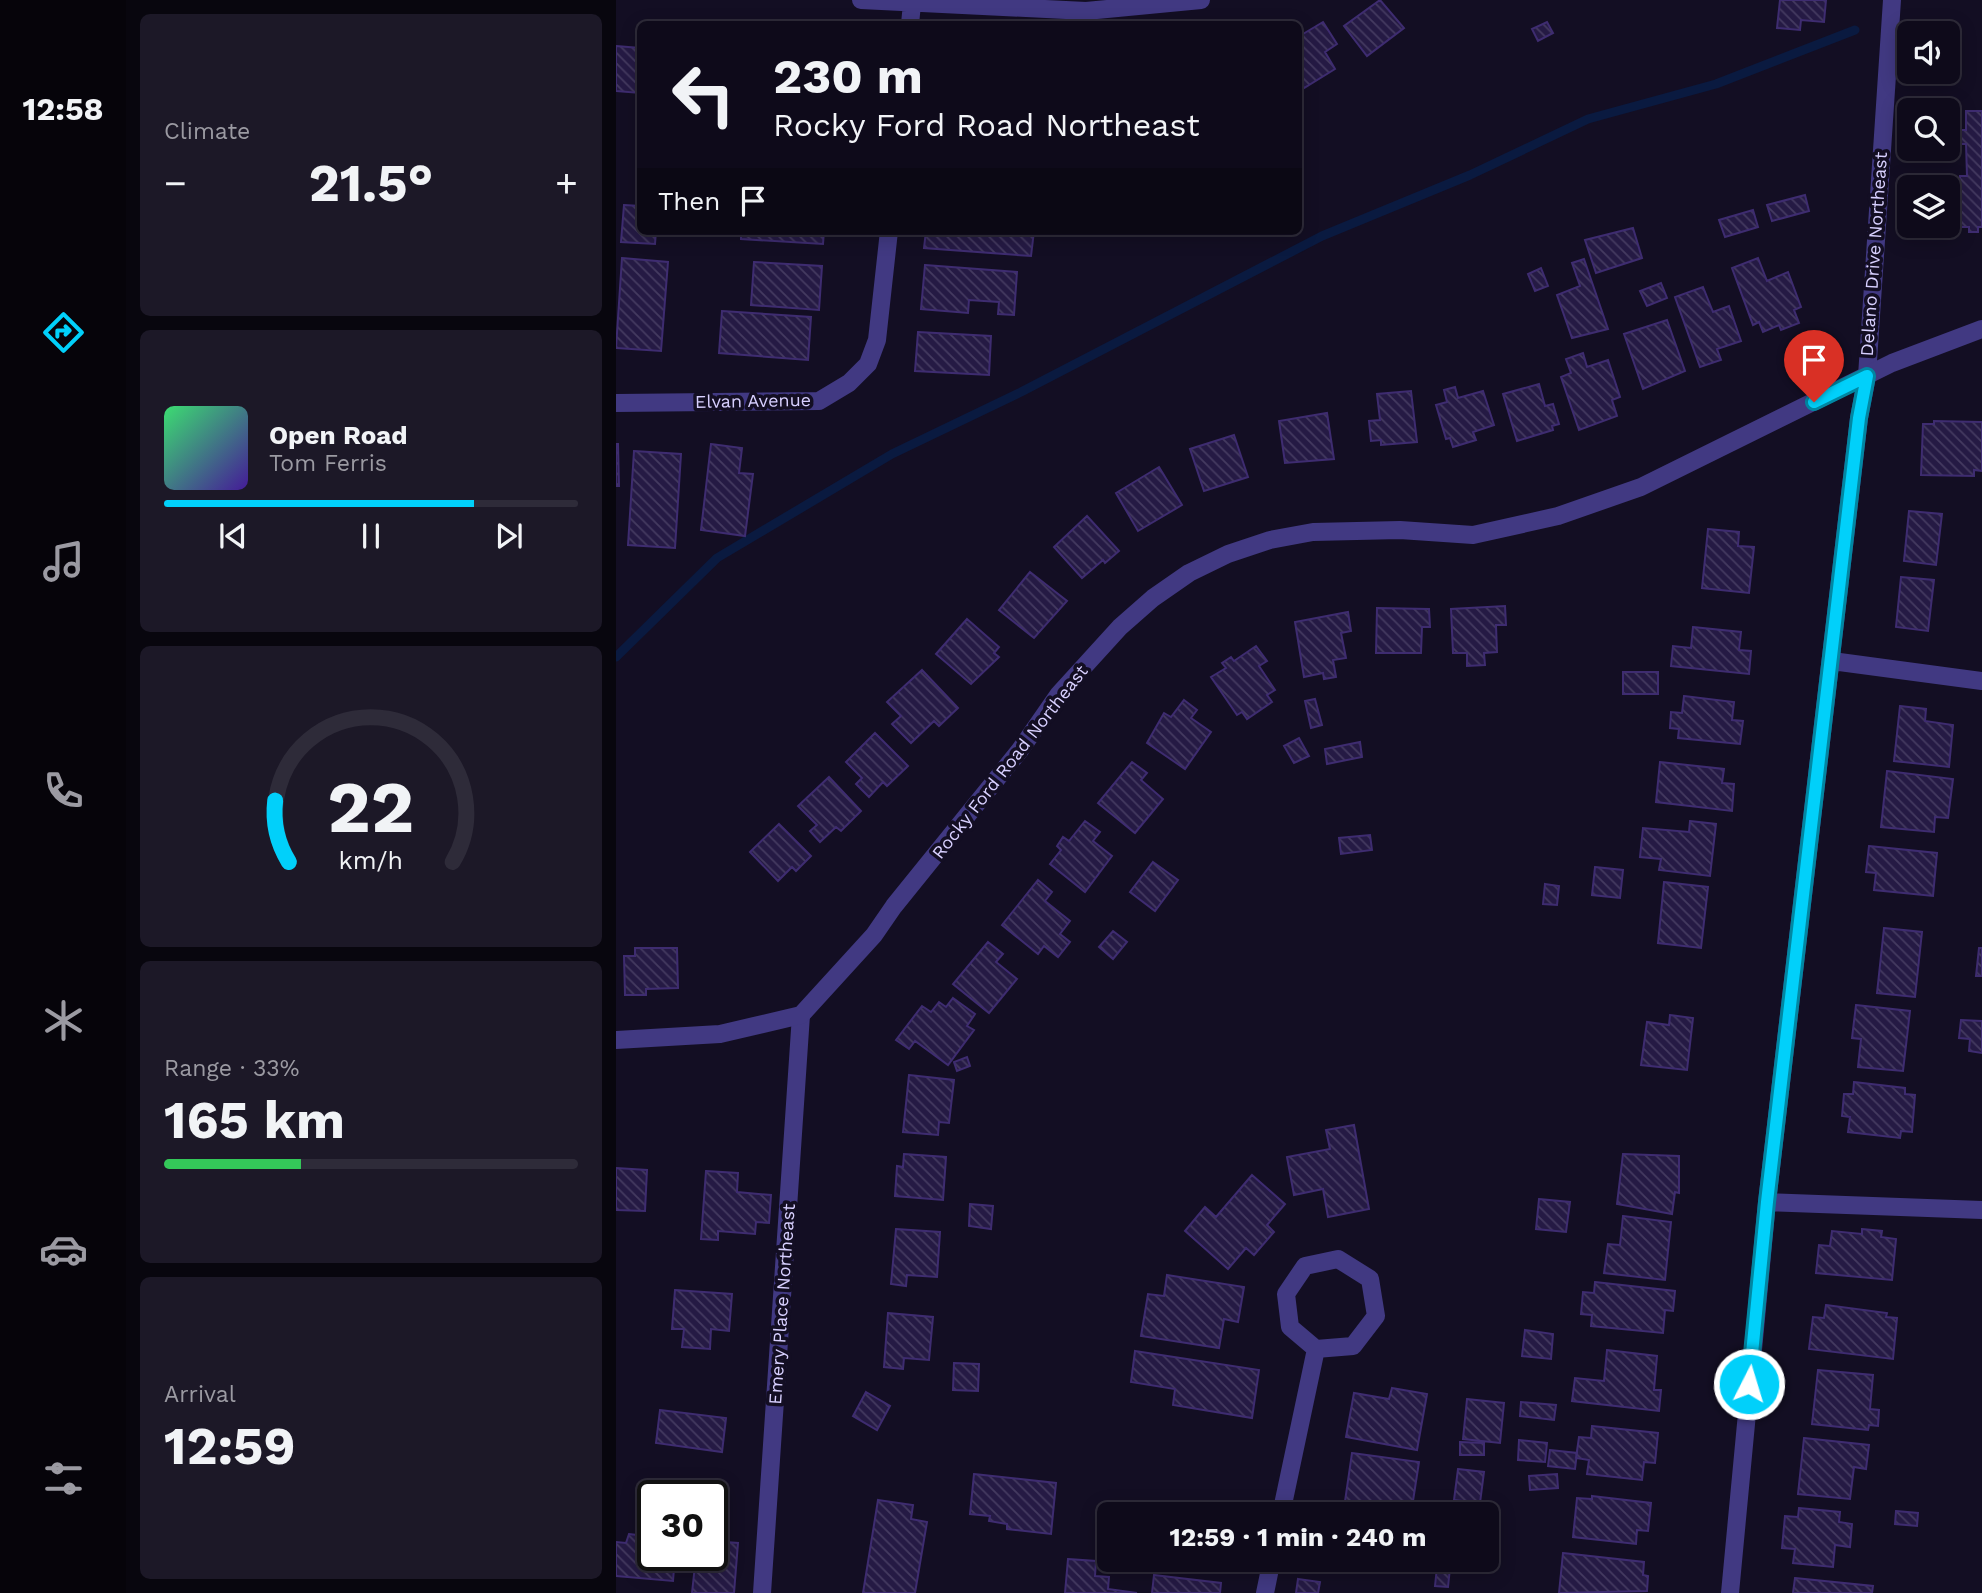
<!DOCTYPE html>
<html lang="en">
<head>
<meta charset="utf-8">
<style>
	:root { --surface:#0e0a1a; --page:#1c1827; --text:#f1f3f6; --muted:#9b9aa2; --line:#2e2b39; --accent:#01d0fa }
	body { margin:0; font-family:"Work Sans",sans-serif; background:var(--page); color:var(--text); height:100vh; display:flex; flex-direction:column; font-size:26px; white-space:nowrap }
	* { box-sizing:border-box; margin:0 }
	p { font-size:23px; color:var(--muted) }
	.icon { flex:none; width:38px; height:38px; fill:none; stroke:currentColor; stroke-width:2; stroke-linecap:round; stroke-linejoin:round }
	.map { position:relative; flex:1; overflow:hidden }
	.details { display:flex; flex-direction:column; gap:14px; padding:14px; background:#08060e; width:490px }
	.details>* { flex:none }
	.banner { position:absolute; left:21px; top:21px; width:665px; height:214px; border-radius:10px; box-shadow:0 4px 18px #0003,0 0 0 2px var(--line); background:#0e0a1a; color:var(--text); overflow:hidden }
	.tools { position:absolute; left:1281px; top:21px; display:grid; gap:14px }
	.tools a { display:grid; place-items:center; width:63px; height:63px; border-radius:10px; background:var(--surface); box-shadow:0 4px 18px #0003,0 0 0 2px var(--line); font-size:35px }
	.speed { position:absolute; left:21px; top:1480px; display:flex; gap:14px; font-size:35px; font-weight:700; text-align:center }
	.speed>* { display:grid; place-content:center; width:91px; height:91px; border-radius:50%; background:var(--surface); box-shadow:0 4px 18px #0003,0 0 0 2px var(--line); line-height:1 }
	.speed .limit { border:4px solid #111; border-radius:10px; background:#fff; color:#111 }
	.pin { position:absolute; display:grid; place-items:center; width:60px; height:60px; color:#fff; margin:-72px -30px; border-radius:50% 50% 50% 0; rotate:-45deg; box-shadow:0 0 7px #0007 }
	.pin .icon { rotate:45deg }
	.me { position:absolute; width:77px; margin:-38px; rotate:5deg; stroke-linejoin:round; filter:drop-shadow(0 0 5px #0008) }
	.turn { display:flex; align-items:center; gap:24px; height:147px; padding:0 21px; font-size:32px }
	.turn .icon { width:91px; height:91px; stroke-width:2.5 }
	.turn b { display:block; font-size:49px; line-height:60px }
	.then { display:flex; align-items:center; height:66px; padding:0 21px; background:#0003; gap:14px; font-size:26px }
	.big { font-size:52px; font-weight:700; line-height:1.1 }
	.details .widget { flex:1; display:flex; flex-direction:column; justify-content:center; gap:10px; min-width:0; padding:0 24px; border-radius:10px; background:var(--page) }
	.details .dial { align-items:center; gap:0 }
	.dial svg { height:182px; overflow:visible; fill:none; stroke:var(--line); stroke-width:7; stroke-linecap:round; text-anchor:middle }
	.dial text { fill:var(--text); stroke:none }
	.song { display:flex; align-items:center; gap:21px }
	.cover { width:84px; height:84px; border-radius:10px; background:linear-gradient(135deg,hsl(140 70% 55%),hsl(260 70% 35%)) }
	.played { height:7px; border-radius:4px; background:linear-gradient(90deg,var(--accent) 75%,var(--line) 75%) }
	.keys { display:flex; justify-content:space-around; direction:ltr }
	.heat { display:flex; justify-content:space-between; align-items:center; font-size:38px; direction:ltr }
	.charge { height:10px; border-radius:5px; background:linear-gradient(90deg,#34c759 33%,var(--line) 0) }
	.trip { position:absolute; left:481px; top:1502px; width:402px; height:70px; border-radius:10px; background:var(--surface); box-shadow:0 4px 18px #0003,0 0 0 2px var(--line); font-weight:700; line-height:70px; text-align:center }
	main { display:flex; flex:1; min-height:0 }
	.dock { display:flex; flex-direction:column; width:126px; justify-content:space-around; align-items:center; background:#06040a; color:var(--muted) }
	.dock .icon { width:49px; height:49px }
	.dock .active { color:var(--accent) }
	.dock b { font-size:32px; color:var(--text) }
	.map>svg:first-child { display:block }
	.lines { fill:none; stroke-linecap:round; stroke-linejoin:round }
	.stream { stroke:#0a1a40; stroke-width:9 }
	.building { fill:url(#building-back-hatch); stroke:#3e2c70; stroke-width:2 }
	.minor { stroke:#413982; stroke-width:18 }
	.tertiary { stroke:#413982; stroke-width:18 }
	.route-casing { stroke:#0187a2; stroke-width:18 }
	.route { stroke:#01d0fa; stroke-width:12 }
	.labels { text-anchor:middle; stroke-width:7; stroke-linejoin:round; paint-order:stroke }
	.street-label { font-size:18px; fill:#d8d0ff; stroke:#130e23 }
</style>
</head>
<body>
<main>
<nav class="dock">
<b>12:58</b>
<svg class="icon active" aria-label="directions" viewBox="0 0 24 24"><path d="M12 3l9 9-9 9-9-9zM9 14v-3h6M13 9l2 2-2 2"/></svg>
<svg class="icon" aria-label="music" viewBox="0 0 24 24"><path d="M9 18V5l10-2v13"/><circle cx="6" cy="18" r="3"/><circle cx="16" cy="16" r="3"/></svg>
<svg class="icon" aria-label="phone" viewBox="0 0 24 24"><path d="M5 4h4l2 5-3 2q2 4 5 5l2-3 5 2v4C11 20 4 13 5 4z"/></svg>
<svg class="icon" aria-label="climate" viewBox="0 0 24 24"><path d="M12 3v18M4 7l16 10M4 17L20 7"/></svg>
<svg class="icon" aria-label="car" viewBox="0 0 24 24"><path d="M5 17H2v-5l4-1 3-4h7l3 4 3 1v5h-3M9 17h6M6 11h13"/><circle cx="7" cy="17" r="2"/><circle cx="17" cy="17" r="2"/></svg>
<svg class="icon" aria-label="filters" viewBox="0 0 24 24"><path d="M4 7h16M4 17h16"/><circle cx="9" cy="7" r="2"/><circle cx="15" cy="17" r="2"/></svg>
</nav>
<section class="details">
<div class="widget"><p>Climate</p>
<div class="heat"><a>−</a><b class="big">21.5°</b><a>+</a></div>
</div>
<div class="widget">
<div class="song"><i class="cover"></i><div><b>Open Road</b><p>Tom Ferris</p></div></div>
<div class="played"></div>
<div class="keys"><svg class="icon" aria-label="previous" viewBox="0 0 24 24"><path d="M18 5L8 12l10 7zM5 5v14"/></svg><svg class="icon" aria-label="pause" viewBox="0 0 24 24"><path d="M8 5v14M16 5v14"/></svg><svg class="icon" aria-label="next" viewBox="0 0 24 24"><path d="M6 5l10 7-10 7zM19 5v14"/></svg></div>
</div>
<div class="widget dial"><svg viewBox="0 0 100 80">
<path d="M14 69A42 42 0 1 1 86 69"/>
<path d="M14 69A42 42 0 0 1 8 42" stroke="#01d0fa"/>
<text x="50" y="56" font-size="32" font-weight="700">22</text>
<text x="50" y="72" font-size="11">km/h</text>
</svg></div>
<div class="widget"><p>Range · 33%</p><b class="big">165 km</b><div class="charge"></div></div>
<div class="widget"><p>Arrival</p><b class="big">12:59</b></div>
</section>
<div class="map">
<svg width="1366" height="1593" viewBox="0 0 1366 1593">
	<defs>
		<pattern id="building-back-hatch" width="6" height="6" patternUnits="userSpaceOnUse" patternTransform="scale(1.75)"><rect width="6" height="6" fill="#251a44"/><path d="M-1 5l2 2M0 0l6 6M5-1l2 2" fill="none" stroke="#443a60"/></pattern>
	</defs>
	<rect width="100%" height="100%" fill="#130e23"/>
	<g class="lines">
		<path class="stream" d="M0,657l101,-99 175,-104 129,-62 301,-156 148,-61 118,-56 128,-35 139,-54"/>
	</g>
	<path class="building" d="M764,0l24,28 -37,28 -23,-30z
		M1164,0h46l-2,22 -23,-2 -1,10 -23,-2z
		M707,22l14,22 -12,8 10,17 -31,19 -6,-10v-41z
		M931,22l6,11 -15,8 -6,-12z
		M0,46l24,2v45l-24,-2z
		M1350,111h16v116h-4v5h-9v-5h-9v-51h7l-1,-32h-18v-14h18z
		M1189,195l4,16 -37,10 -5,-16z
		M8,205l16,1v25h16l-1,13 -34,-2z
		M1137,210l5,17 -33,10 -6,-17z
		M1017,228l9,30 -46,15 -11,-33z
		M108,231h100l-1,13 -82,-5v-7z
		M310,231h108l-3,25 -107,-8z
		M6,258l46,4 -7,89 -45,-3z
		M1142,258l9,23 21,-9 13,35 -7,3 5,13 -18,7 -2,-5 -16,7 -4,-10 -6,3 -21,-57z
		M968,259l24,70 -36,9 -15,-43 23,-9 -8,-23z
		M138,262l68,4 -3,44 -68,-5z
		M309,265l92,7 -3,43 -16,-1 1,-12 -30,-2 -1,13 -47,-4z
		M925,268l7,18 -13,5 -7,-17z
		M1045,283l6,15 -20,8 -7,-15z
		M1087,287l10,25 16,-6 12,35 -24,8 4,11 -21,7 -25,-70z
		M106,311l89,6 -3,43 -89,-7z
		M1051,320l18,51 -42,18 -19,-55z
		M302,332l73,4 -2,39 -74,-4z
		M967,353l4,14 21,-7 12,37 -8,3 5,16 -38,14 -18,-53 10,-4 -5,-14z
		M923,384l6,22 8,-2 6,20 -7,2 1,4 -36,11 -14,-47z
		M839,387l3,11 25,-7 11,34 -21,7 3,8 -23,7 -3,-9 -4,1 -10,-34 11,-3 -3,-12z
		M795,391l6,51 -36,3v-5l-10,1 -2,-20 11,-1 -3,-26z
		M711,413l7,46 -49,4 -6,-42z
		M1318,421l48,1v49l-8,-1v6l-53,-1 2,-51h11z
		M618,435l14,42 -44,14 -14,-42z
		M0,444h2l1,42h-3z
		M95,444l31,4 -3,25 14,1 -8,62 -44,-6z
		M18,451l47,3 -6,94 -47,-3z
		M543,467l23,38 -44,26 -22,-38z
		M1293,511l33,3 -6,51 -32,-4z
		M471,516l32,35 -14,12 -2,-3 -21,18 -28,-31z
		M1092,529l31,3 -1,14 16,1 -5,46 -47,-5z
		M414,572l37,29 -33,37 -35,-28z
		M1285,577l33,3 -6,51 -32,-4z
		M889,606l1,19h-10l1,27 -13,1 1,12 -18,1v-13h-14l-2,-44z
		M761,608l52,1 1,18h-8l-1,26h-45z
		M732,612l3,19 -10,2 5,25 -13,2 3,17 -12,2 -1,-6 -19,4 -9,-55z
		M351,619l32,28 -5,6 5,4 -28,27 -35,-30z
		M1077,627l48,5 -2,18 12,1 -2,23 -78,-8 2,-20 18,2z
		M640,646l11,15 -8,5 16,24 -8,5 5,7 -25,17 -5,-7 -5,3 -26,-38 15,-9 -4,-5 9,-6 3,4z
		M306,670l36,38 -19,18 -5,-5 -23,22 -19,-19 9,-8 -14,-14z
		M1007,672h35v22h-35z
		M1068,696l50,6 -2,18 11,1 -3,23 -62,-6 1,-9 -9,-1 1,-16 11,1z
		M699,699l7,26 -11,3 -6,-27z
		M568,700l13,10 -6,8 20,14 -26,37 -38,-26 17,-30 7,4z
		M1284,706l26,3 -1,12 28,4 -4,42 -55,-6z
		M259,733l33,33 -21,20 -4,-4 -14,15 -13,-13 6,-6 -16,-16z
		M683,738l10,18 -15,7 -10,-17z
		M744,742l2,15 -35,7 -2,-15z
		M516,762l15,11 -6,7 22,19 -28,34 -37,-30z
		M1044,762l64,7 -2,14 12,1 -2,27 -76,-9z
		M1271,771l66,8 -5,39 -13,-1 -1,15 -53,-5z
		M213,777l32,34 -20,20 -5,-4 -16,15 -10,-11 7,-6 -19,-19z
		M469,821l15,11 -7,9 19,15 -27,36 -35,-28 11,-14 -4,-4 6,-9 6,4z
		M1074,821l26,3 -6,52 -51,-6 2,-11 -21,-2 3,-29 46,4z
		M163,824l32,32 -15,15 -4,-4 -14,14 -28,-29z
		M754,835l2,15 -31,4 -2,-16z
		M1253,846l68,7 -4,43 -59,-6 2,-17 -10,-1z
		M537,862l25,18 -23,31 -25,-19z
		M979,867l28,3 -3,28 -28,-3z
		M422,880l14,12 -7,9 25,20 -10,13 10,8 -12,15 -14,-11 -6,8 -36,-29z
		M1048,882l44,5 -7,61 -43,-5z
		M929,884l14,2 -2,19 -14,-1z
		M1268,928l38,4 -7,65 -38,-4z
		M497,931l14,11 -14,17 -14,-12z
		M372,942l15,12 -7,8 21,17 -28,34 -36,-29z
		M19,948h42l1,40 -32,1v6h-21l-1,-39h11z
		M1363,948h3v28h-6z
		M337,998l22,16 -8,12 7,4 -26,35 -33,-24 -6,8 -13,-9 26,-34 9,6 8,-10 7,5z
		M1240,1005l54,6 -7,60 -45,-4 3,-28 -9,-1z
		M1054,1015l23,3 -6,52 -46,-5 6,-43 22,3z
		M1345,1020l21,1v32l-13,-2 1,-12 -11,-1z
		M351,1057l3,9 -13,5 -3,-9z
		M293,1075l45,5 -5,43 -10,-1 -1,13 -35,-3z
		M1238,1082l51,6v6l10,1 -3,37 -11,-1 -1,7 -52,-6 2,-15 -8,-1 2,-22h9z
		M738,1125l15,84 -41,8 -5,-28 -29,6 -7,-38 43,-8 -4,-19z
		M288,1154l42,3 -3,43 -48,-4 2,-30 6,1z
		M1007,1154l56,2v37l-4,-1 -3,22 -55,-10z
		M0,1168l31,2 -2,41 -29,-1z
		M90,1171l32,2 -1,19 34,3 -2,28 -13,-1 -1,12 -37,-3v9l-17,-1z
		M636,1175l33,29 -18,21 7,7 -20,23 -8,-7 -18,21 -43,-38 20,-24 11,10z
		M923,1199l31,3 -4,30 -30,-3z
		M354,1204l23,2 -2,23 -22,-3z
		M1007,1216l48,6 -6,58 -61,-7 4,-29 12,1z
		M280,1229l44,3 -3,45 -30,-2 -1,11 -15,-2z
		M1246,1229l20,2 -1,6 15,2 -4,41 -76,-7 3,-28 11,1 2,-15 30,3z
		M551,1275l77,12 -6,35 -14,-3 -5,29 -78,-12 7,-42 16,2z
		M979,1282l80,9 -2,20 -8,-1 -2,23 -72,-7 1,-11 -11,-1 2,-22 11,1z
		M59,1290l57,4 -3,37 -18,-2 -1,20 -28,-2 2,-18h-12z
		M1210,1305l61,8 -1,4 11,1 -4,41 -84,-10 4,-32 11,1z
		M272,1313l45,4 -4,43 -25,-2 -1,11 -19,-2z
		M909,1330l28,4 -2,25 -29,-3z
		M991,1350l50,6 -3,34h7l-2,21 -87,-10 3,-23 29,3z
		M519,1351l124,19 -7,48 -79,-13 2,-16 -44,-7z
		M338,1363l25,1 -1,27 -25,-1z
		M1202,1370l55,5 -3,34 9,1 -1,16 -9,-1 -1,5 -56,-6z
		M776,1388l35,6 -10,56 -71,-13 8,-44 35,6z
		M250,1392l24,14 -13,24 -24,-14z
		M851,1399l37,4 -4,40 -37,-4z
		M905,1402l35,3 -2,15 -34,-4z
		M44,1410l66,8 -4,34 -66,-9z
		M976,1426l66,7 -3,30 -11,-1 -2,18 -55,-6 2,-14 -13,-2 3,-21 12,1z
		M1188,1438l65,7 -3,24 -12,-2 -4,32 -52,-5z
		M903,1440l28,3 -2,19 -27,-2z
		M844,1442l24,1v12h-24z
		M934,1450l27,3 -2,16 -27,-3z
		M736,1453l67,9 -8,52 -67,-6z
		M842,1469l26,3 -4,31 -26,-3z
		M358,1474l82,9 -5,51 -44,-5v-5l-18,-3 1,-5 -20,-2z
		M941,1474l1,14 -28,2 -1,-14z
		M976,1496l59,7 -3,28 -11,-1 -1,14 -63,-7 4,-39 15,1z
		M262,1500l35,5 -2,14 16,3 -12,71h-52z
		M1183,1508l41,4 -1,10 13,2 -2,23 -15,-2 -2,22 -40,-4 2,-14 -13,-1 3,-32 13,1z
		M1280,1511l22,2 -1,13 -22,-2z
		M13,1534l24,3v19h22l-2,25 -57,-5v-34l10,1z
		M96,1541l26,2 -4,50h-42l4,-37h16z
		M947,1553l81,9 -1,13 5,1 -1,15 -88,2z
		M452,1559l28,2 -1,15 14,1 -1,12 29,4h-72z
		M821,1567l13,1 -2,19 -13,-1z
		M538,1575l67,8 -1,10h-68z
		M1179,1578l78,8 -1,7h-79z
		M682,1579l22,3 -2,11h-22z"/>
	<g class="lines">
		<path class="minor" d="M245,0l225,11 115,-11
			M294,24l2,-20
			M0,403l203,-2 30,-18 19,-19 9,-24 12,-109
			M1216,661l150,20
			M1151,1202l215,8
			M722,1259l32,20 6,37 -23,30 -37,3 -26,-22 -4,-33 19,-28z
			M665,1514l35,-165
			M146,1593l39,-578
			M649,1593l7,-34
			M1114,1593l37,-391 92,-784 8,-42 25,-376"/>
		<path class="tertiary" d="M0,1040l104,-6 81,-19 73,-80 20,-29 126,-156 39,-56 61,-67 33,-29 36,-25 39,-19 42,-14 43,-8 87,-2 73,5 85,-19 83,-29 251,-124 90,-34"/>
	</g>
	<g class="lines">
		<g class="route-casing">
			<path id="route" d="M1133,1384l18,-182 92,-784 8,-42 -53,26"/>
		</g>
		<use href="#route" class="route"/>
	</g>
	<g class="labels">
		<g class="street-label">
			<text transform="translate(1258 254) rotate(-86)" y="6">Delano Drive Northeast</text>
			<text transform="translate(137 401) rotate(-1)" y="6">Elvan Avenue</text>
			<text transform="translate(394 762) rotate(-52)" y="6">Rocky Ford Road Northeast</text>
			<text transform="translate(166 1304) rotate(-86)" y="6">Emery Place Northeast</text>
		</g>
	</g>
</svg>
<div class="tools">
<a><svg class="icon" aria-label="sound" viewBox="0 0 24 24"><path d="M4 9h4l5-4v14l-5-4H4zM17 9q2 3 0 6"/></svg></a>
<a><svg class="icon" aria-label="search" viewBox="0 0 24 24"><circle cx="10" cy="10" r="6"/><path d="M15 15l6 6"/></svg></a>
<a><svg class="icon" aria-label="layers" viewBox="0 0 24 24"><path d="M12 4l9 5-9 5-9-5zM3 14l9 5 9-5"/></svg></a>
</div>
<div class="speed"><div class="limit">30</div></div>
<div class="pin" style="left:1198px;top:402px;background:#d93025"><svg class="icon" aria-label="arrive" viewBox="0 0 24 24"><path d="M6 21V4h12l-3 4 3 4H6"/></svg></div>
<svg class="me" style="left:1133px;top:1384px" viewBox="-20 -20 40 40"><circle r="17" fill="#01d0fa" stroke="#fff" stroke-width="3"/><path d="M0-11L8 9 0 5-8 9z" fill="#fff"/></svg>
<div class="trip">12:59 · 1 min · 240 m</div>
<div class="banner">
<div class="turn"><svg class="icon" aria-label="left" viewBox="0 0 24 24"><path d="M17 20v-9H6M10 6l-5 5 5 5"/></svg><div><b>230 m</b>Rocky Ford Road Northeast</div></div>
<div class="then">Then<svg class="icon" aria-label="arrive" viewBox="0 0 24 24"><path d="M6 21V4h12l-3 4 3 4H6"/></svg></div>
</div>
</div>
</main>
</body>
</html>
